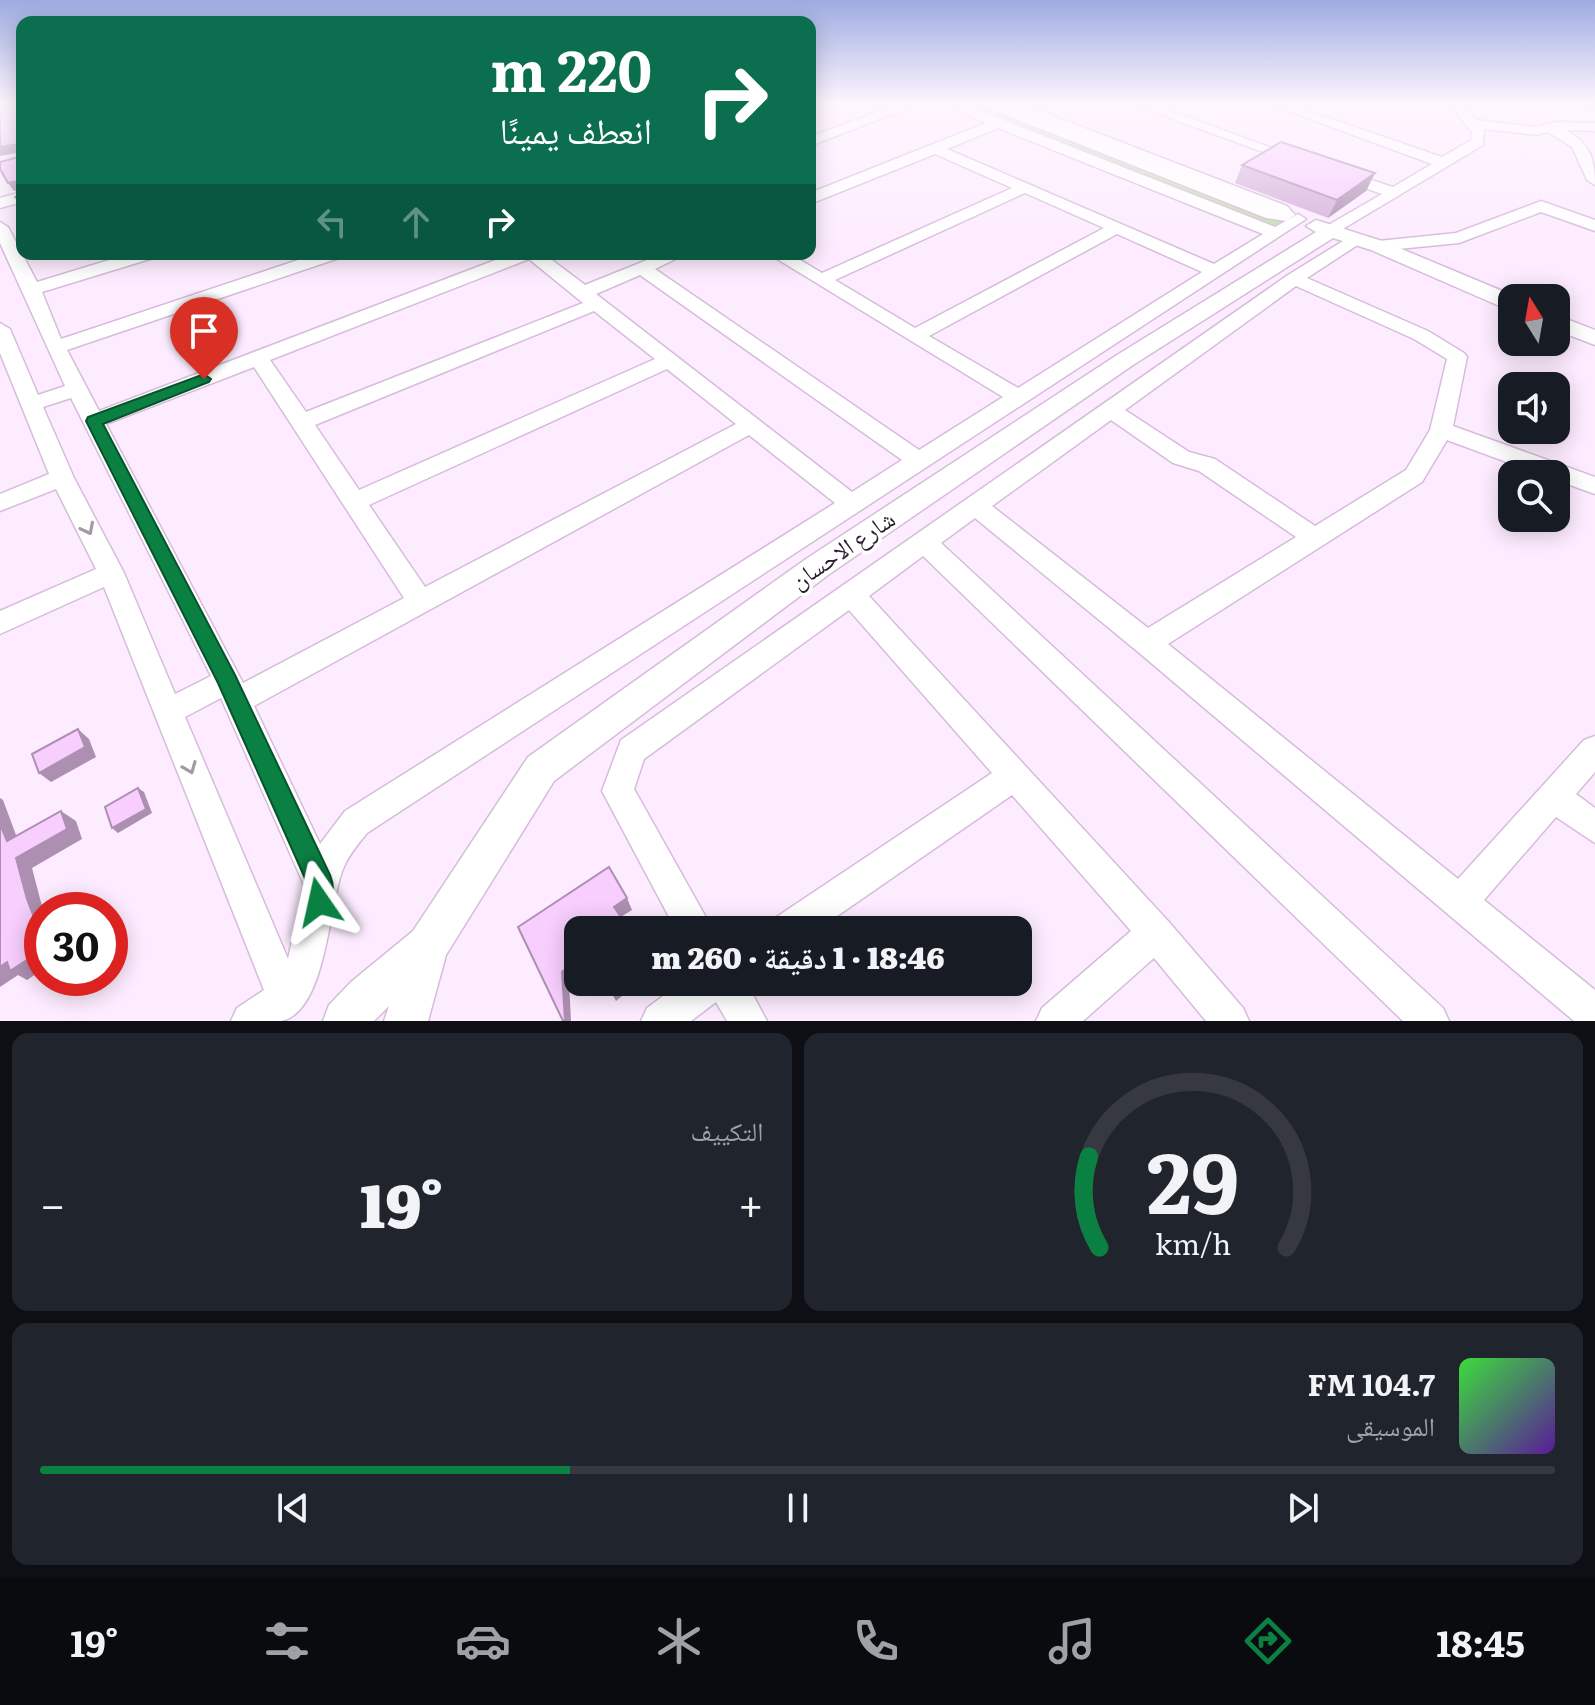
<!DOCTYPE html>
<html lang="ar">
<head>
<meta charset="utf-8">
<style>
	:root { --surface:#171b24; --page:#20242c; --text:#f1f3f6; --muted:#9ea1a6; --line:#363941; --accent:#0b8043 }
	body { margin:0; font-family:Literata,"Noto Naskh Arabic",serif; background:var(--page); color:var(--text); direction:rtl; height:100vh; display:flex; flex-direction:column; font-size:30px; white-space:nowrap }
	* { box-sizing:border-box; margin:0 }
	p { font-size:26px; color:var(--muted) }
	.icon { flex:none; width:44px; height:44px; fill:none; stroke:currentColor; stroke-width:2; stroke-linecap:round; stroke-linejoin:round }
	.map { position:relative; height:1021px; overflow:hidden; direction:ltr }
	.side { display:flex; flex-direction:column; gap:12px; padding:12px; background:#0d0f14; flex:1 }
	.side>* { flex:none }
	.banner { position:absolute; left:16px; top:16px; width:800px; height:244px; border-radius:16px; box-shadow:0 4px 20px #0003; direction:rtl; background:#0b6e4f; color:#fff; overflow:hidden }
	.needle { width:52px; rotate:349deg }
	.tools { position:absolute; left:1498px; top:284px; display:grid; gap:16px }
	.tools a { display:grid; place-items:center; width:72px; height:72px; border-radius:16px; background:var(--surface); box-shadow:0 4px 20px #0003; font-size:40px }
	.speed { position:absolute; left:24px; top:892px; display:flex; gap:16px; font-size:40px; font-weight:700; text-align:center }
	.speed>* { display:grid; place-content:center; width:104px; height:104px; border-radius:50%; background:var(--surface); box-shadow:0 4px 20px #0003; line-height:1 }
	.speed .limit { border:12px solid #d22; background:#fff; color:#111 }
	.pin { position:absolute; display:grid; place-items:center; width:68px; height:68px; color:#fff; margin:-82px -34px; border-radius:50% 50% 50% 0; rotate:-45deg; box-shadow:0 0 8px #0007 }
	.pin .icon { rotate:45deg }
	.me { position:absolute; width:88px; margin:-44px; rotate:349deg; stroke-linejoin:round; filter:drop-shadow(0 0 6px #0008) }
	.turn { display:flex; align-items:center; gap:28px; height:168px; padding:0 32px; font-size:36px }
	.turn .icon { width:104px; height:104px; stroke-width:2.5 }
	.turn b { display:block; font-size:56px; line-height:68px }
	.lanes { display:flex; align-items:center; height:76px; padding:0 32px; background:#0003; justify-content:center; gap:40px; direction:ltr }
	.lanes .off { opacity:.35 }
	.big { font-size:60px; font-weight:800; line-height:1.1 }
	.side .widget { flex:1; display:flex; flex-direction:column; justify-content:center; gap:12px; min-width:0; padding:0 28px; border-radius:16px; background:var(--page) }
	.side .dial { align-items:center; gap:0 }
	.dial svg { height:208px; overflow:visible; fill:none; stroke:var(--line); stroke-width:7; stroke-linecap:round; text-anchor:middle }
	.dial text { fill:var(--text); stroke:none }
	.song { display:flex; align-items:center; gap:24px }
	.cover { width:96px; height:96px; border-radius:12px; background:linear-gradient(135deg,hsl(120 70% 55%),hsl(270 70% 35%)) }
	.played { height:8px; border-radius:4px; background:linear-gradient(90deg,var(--accent) 35%,var(--line) 35%) }
	.keys { display:flex; justify-content:space-around; direction:ltr }
	.heat { display:flex; justify-content:space-between; align-items:center; font-size:44px; direction:ltr }
	.side .tiles { flex:1; display:grid; gap:12px; grid-template-columns:1fr 1fr }
	.widget:last-child { grid-column:span 2 }
	.trip { position:absolute; left:564px; top:916px; width:468px; height:80px; border-radius:16px; background:var(--surface); box-shadow:0 4px 20px #0003; font-weight:800; line-height:80px; text-align:center; direction:rtl }
	.dock { display:flex; height:128px; justify-content:space-around; align-items:center; background:#090b0e; color:var(--muted) }
	.dock .icon { width:56px; height:56px }
	.dock .active { color:var(--accent) }
	.dock b { font-size:36px; color:var(--text) }
	.map>svg:first-child { display:block }
	.green { fill:#bce4a5 }
	.lines { fill:none; stroke-linecap:round; stroke-linejoin:round }
	.minor-casing { stroke:#d6bcda; stroke-width:3 }
	.tertiary-casing { stroke:#d6bcda; stroke-width:3 }
	.minor { fill:#fff; fill-rule:evenodd }
	.tertiary { fill:#fff; fill-rule:evenodd }
	.wall { fill:#d4b1da }
	.shaded-wall { fill:#ad90b1 }
	.building { fill:#f7cefd; stroke:#ad90b1; stroke-width:2 }
	.oneway { stroke:#9f9ba0 }
	.route { fill:#0b8043; stroke:#07532c; stroke-width:2 }
	.labels { text-anchor:middle; stroke-width:7; stroke-linejoin:round; paint-order:stroke }
	.street-label { font-size:24px; fill:#2a202b; stroke:#fff }
</style>
</head>
<body>
<div class="map">
<svg width="1595" height="1021" viewBox="0 0 1595 1021">
	<rect width="100%" height="100%" fill="#fdecff"/>
	<path class="green" d="M956,104h25l303,117 -12,8z"/>
	<g class="lines">
		<g class="minor-casing">
			<path id="minor" d="M899,104h19l-108,42v-9z
				M945,104h18l312,123 23,-13 8,5 -939,614c-9,11 -19,23 -24,36 -14,32 -16,143 -62,152 -15,0 -34,0 -50,0l6,-13 27,-18 -160,-403 -104,47v-23l96,-42 -40,-80 -56,22v-17l49,-20 -49,-121v-30l10,6 28,66 27,-9 -65,-143v-21l8,5 29,55 92,-28h27l-3,4 -111,34 19,47 255,-85h26l-3,4 -272,92 32,61 412,-157h33l41,31 77,-31h24l-31,15 264,181 84,-53 -234,-143h21l32,19 190,-85 -77,-34 -125,50v-11l176,-70zM998,128l265,106 -49,30 -267,-115zM1025,193l79,35 -189,100 -80,-48zM1117,234l85,38 -184,116 -89,-52zM529,259l54,44 -277,109 -36,-52zM640,275l262,185 -50,32 -256,-198zM594,311l61,48 -296,131 -44,-65zM254,367l150,231 -161,85 -137,-259zM667,369l69,55 -311,163 -56,-82zM71,398l140,278 -36,18 -51,-121 -50,-95 -31,-71zM749,435l86,68 -490,308 -25,33 -66,-138zM221,698l83,187 -16,74 -103,-242z
				M1132,104h19l154,56 -7,4 -5,-1z
				M1269,104h19l154,53 29,-17 1,-8 -23,-28h13l14,16 60,7 21,-5 38,1v8l-30,-1c25,13 30,28 30,55l-8,-5 -15,-33 -24,-15 -12,3 -52,-6 -1,16 -152,91 -8,-5 2,-4 57,-33 -46,-16v-6h10l47,15 39,-23z
				M1584,104h11v6z
				M22,192v10l-22,6v-10z
				M1541,201l54,19v11l-54,-19 -82,31 -81,8 -8,-5 8,-5 78,-8z
				M1356,233l8,5 -2,4 -55,36 121,53 36,22 3,4 -14,69 142,51v17l-39,-14v-6h-17l-92,-34 -25,42 -254,162 290,235 126,-139 11,-4v36l-19,22 19,14v35l-39,-26 -72,83 111,90v31h-21l-437,-370 -162,-133 -34,25 502,465 6,13h-46l-480,-465 -54,40 299,325 75,87 6,13h-43l-52,-63 -71,63h-47l6,-13 89,-77 -119,-136 -195,135h-48l6,-12 217,-145 -143,-163 -205,149 -10,30 79,141h-37l-74,-139 19,-51 667,-465zM1296,286l118,53 33,20 -17,71 -24,40 -91,56 -100,-67 -26,-7 -64,-42zM1111,420l62,43 26,8 97,66 -148,91 -156,-122z
				M682,982h64l21,39h-40l-11,-19 -25,19h-50l6,-13z"/>
		</g>
		<g class="tertiary-casing">
			<path id="tertiary" d="M978,104h44l265,102 8,9 -9,6 -20,-3z
				M1316,220l69,22 134,56h-7v11l-8,-1 -133,-58 -38,-12 -200,127 -305,210 -274,206 -108,174 -18,66h-44l5,-15 -15,15h-51l6,-16 22,-23 62,-51 115,-174 278,-198 311,-204 199,-123 -10,-6z
				M1556,315l39,15v15l-39,-15z"/>
		</g>
		<use href="#minor" class="minor"/>
		<use href="#tertiary" class="tertiary"/>
	</g>
	<path class="wall" d="M1242,165l133,8 -9,18 -38,27 -93,-35z"/>
	<path class="shaded-wall" d="M19,144l3,8 -22,4v-9z
		M1375,173l-9,18 -38,27 9,-18z
		M18,181l4,9 -8,1 -6,-8z
		M51,254h12l-9,4z
		M78,729l11,10 7,18 -45,25 -12,-9z
		M138,788l6,4 8,21 -34,20 -6,-5z
		M0,798l3,2 19,51 -15,-10 -7,-17z
		M61,811l15,10 6,18 -50,29 11,42h-1v28l-15,-39 -11,-41z
		M627,898l5,12 -13,8 -5,-11z
		M42,950v20l-15,10 -9,-5 -18,12v-20l7,-5z
		M578,959v16l-9,7 2,39h-6l-3,-49z
		M621,982h18l-23,19 -6,-11z"/>
	<path class="building" d="M6,104h16v99l-7,-6 4,-3 -1,-13 -10,2 -8,-14v-7l19,-5v-13l-19,3v-42z
		M1281,142l94,31 -38,27 -95,-35z
		M78,729l7,18 -46,26 -7,-19z
		M138,788l8,21 -34,19 -7,-21z
		M61,811l6,18 -51,29 11,41 15,39v12l-32,21 -3,-9 -7,5v-143l7,17z
		M609,867l18,31 -13,9 16,23h-52v29l-16,13 3,49h-2l-45,-94z
		M605,982h16l-11,8z"/>
	<defs><path id="oneway-chevron" d="M-2-3.5L2.5 0L-2 3.5" fill="none" stroke-width="1.6" stroke-linecap="round" stroke-linejoin="round" transform="scale(2)"/></defs>
	<g class="oneway">
		<use href="#oneway-chevron" transform="translate(88 529) rotate(63)"/>
		<use href="#oneway-chevron" transform="translate(190 768) rotate(68)"/>
	</g>
	<linearGradient id="sky" x2="0" y2="1"><stop stop-color="#9dabe1"/><stop offset="0.42" stop-color="#fef6ff"/><stop offset="1" stop-color="#fef6ff" stop-opacity="0"/></linearGradient>
	<rect width="1595" height="247" fill="url(#sky)"/>
	<path class="route" d="M204,374l7,5 -2,3 -106,42 132,251 95,200c5,12 4,24 -2,36l-9,4 -9,-4 -4,-9 2,-17 -90,-202 -132,-262 2,-4z"/>
	<g class="labels">
		<g class="street-label">
			<text transform="translate(843 550) rotate(-34)" y="8">شارع الاحسان</text>
		</g>
	</g>
</svg>
<div class="tools">
<a><svg class="needle" viewBox="-14 -14 28 28"><path d="M0-13l5 13h-10z" fill="#e53935"/><path d="M0 13l5-13h-10z" fill="#9ea1a6"/></svg></a>
<a><svg class="icon" aria-label="sound" viewBox="0 0 24 24"><path d="M4 9h4l5-4v14l-5-4H4zM17 9q2 3 0 6"/></svg></a>
<a><svg class="icon" aria-label="search" viewBox="0 0 24 24"><circle cx="10" cy="10" r="6"/><path d="M15 15l6 6"/></svg></a>
</div>
<div class="speed"><div class="limit">30</div></div>
<div class="pin" style="left:204px;top:379px;background:#d93025"><svg class="icon" aria-label="arrive" viewBox="0 0 24 24"><path d="M6 21V4h12l-3 4 3 4H6"/></svg></div>
<svg class="me" style="left:319px;top:902px" viewBox="-20 -20 40 40"><path d="M0-17L14 15 0 8-14 15z" fill="#0b8043" stroke="#fff" stroke-width="4"/></svg>
<div class="trip">18:46 · 1 دقيقة · 260 m</div>
<div class="banner">
<div class="turn"><svg class="icon" aria-label="right" viewBox="0 0 24 24"><path d="M7 20v-9h11M14 6l5 5-5 5"/></svg><div><b>220 m</b>انعطف يمينًا</div></div>
<div class="lanes"><svg class="icon off" aria-label="left" viewBox="0 0 24 24"><path d="M17 20v-9H6M10 6l-5 5 5 5"/></svg><svg class="icon off" aria-label="ahead" viewBox="0 0 24 24"><path d="M12 20V5M6 11l6-6 6 6"/></svg><svg class="icon" aria-label="right" viewBox="0 0 24 24"><path d="M7 20v-9h11M14 6l5 5-5 5"/></svg></div>
</div>
</div>
<section class="side">
<div class="tiles">
<div class="widget dial"><svg viewBox="0 0 100 80">
<path d="M14 69A42 42 0 1 1 86 69"/>
<path d="M14 69A42 42 0 0 1 10 34" stroke="#0b8043"/>
<text x="50" y="56" font-size="32" font-weight="700">29</text>
<text x="50" y="72" font-size="11">km/h</text>
</svg></div>
<div class="widget"><p>التكييف</p>
<div class="heat"><a>−</a><b class="big">19°</b><a>+</a></div>
</div>
<div class="widget">
<div class="song"><i class="cover"></i><div><b>104.7 FM</b><p>الموسيقى</p></div></div>
<div class="played"></div>
<div class="keys"><svg class="icon" aria-label="previous" viewBox="0 0 24 24"><path d="M18 5L8 12l10 7zM5 5v14"/></svg><svg class="icon" aria-label="pause" viewBox="0 0 24 24"><path d="M8 5v14M16 5v14"/></svg><svg class="icon" aria-label="next" viewBox="0 0 24 24"><path d="M6 5l10 7-10 7zM19 5v14"/></svg></div>
</div>
</div>
</section>
<nav class="dock">
<b>18:45</b>
<svg class="icon active" aria-label="directions" viewBox="0 0 24 24"><path d="M12 3l9 9-9 9-9-9zM9 14v-3h6M13 9l2 2-2 2"/></svg>
<svg class="icon" aria-label="music" viewBox="0 0 24 24"><path d="M9 18V5l10-2v13"/><circle cx="6" cy="18" r="3"/><circle cx="16" cy="16" r="3"/></svg>
<svg class="icon" aria-label="phone" viewBox="0 0 24 24"><path d="M5 4h4l2 5-3 2q2 4 5 5l2-3 5 2v4C11 20 4 13 5 4z"/></svg>
<svg class="icon" aria-label="climate" viewBox="0 0 24 24"><path d="M12 3v18M4 7l16 10M4 17L20 7"/></svg>
<svg class="icon" aria-label="car" viewBox="0 0 24 24"><path d="M5 17H2v-5l4-1 3-4h7l3 4 3 1v5h-3M9 17h6M6 11h13"/><circle cx="7" cy="17" r="2"/><circle cx="17" cy="17" r="2"/></svg>
<svg class="icon" aria-label="filters" viewBox="0 0 24 24"><path d="M4 7h16M4 17h16"/><circle cx="9" cy="7" r="2"/><circle cx="15" cy="17" r="2"/></svg>
<b>19°</b>
</nav>
</body>
</html>
